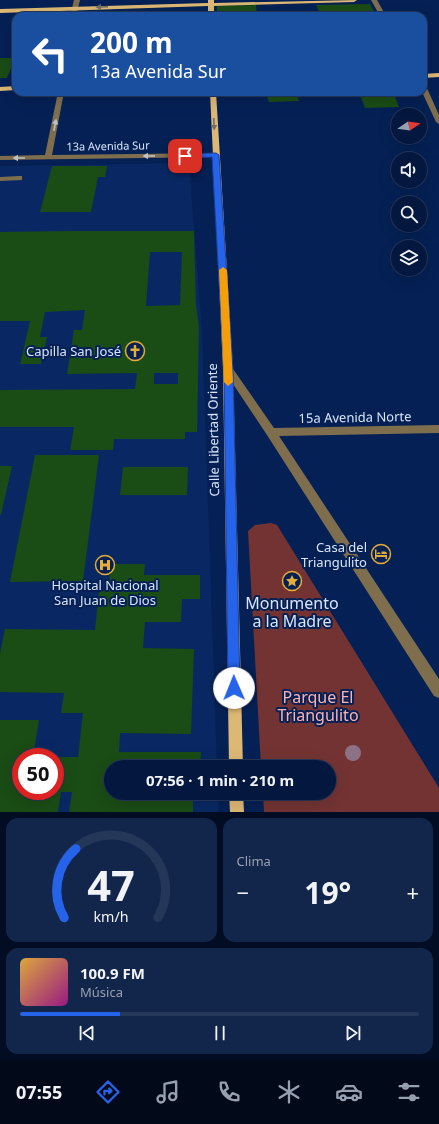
<!DOCTYPE html>
<html lang="es">
<head>
<meta charset="utf-8">
<style>
	:root { --surface:#04183f; --page:#12254a; --text:#f1f3f6; --muted:#97a0b0; --line:#253759; --accent:#2563eb }
	body { margin:0; font-family:"Noto Sans",sans-serif; background:var(--page); color:var(--text); height:100vh; display:flex; flex-direction:column; font-size:15px; white-space:nowrap }
	* { box-sizing:border-box; margin:0 }
	p { font-size:13px; color:var(--muted) }
	.icon { flex:none; width:22px; height:22px; fill:none; stroke:currentColor; stroke-width:2; stroke-linecap:round; stroke-linejoin:round }
	.map { position:relative; height:812px; overflow:hidden }
	.side { display:flex; flex-direction:column; gap:6px; padding:6px; background:#020d23; flex:1 }
	.side>* { flex:none }
	.top-card { position:absolute; left:12px; top:12px; width:415px; height:84px; border-radius:12px; box-shadow:0 4px 16px #0002,0 0 0 1px var(--line); background:#1a4fa0; color:#fff; overflow:hidden }
	.needle { width:26px; rotate:77deg }
	.controls { position:absolute; left:391px; top:108px; display:grid; gap:8px }
	.controls a { display:grid; place-items:center; width:36px; height:36px; border-radius:50%; background:var(--surface); box-shadow:0 4px 16px #0002,0 0 0 1px var(--line); font-size:20px }
	.speed { position:absolute; left:12px; top:748px; display:flex; gap:8px; font-size:20px; font-weight:700; text-align:center }
	.speed>* { display:grid; place-content:center; width:52px; height:52px; border-radius:50%; background:var(--surface); box-shadow:0 4px 16px #0002,0 0 0 1px var(--line); line-height:1 }
	.speed .limit { border:6px solid #d22; background:#fff; color:#111 }
	.pin { position:absolute; display:grid; place-items:center; width:34px; height:34px; color:#fff; margin:-17px; border-radius:8px; box-shadow:0 2px 6px #0006 }
	.me { position:absolute; width:44px; margin:-22px; rotate:359deg; stroke-linejoin:round; filter:drop-shadow(0 0 3px #0008) }
	.turn { display:flex; align-items:center; gap:14px; height:84px; padding:0 12px; font-size:18px }
	.turn .icon { width:52px; height:52px; stroke-width:2.5 }
	.turn b { display:block; font-size:28px; line-height:34px }
	.big { font-size:30px; font-weight:700; line-height:1.1 }
	.side .widget { flex:1; display:flex; flex-direction:column; justify-content:center; gap:6px; min-width:0; padding:0 14px; border-radius:12px; background:var(--page) }
	.side .dial { align-items:center; gap:0 }
	.dial svg { height:104px; overflow:visible; fill:none; stroke:var(--line); stroke-width:7; stroke-linecap:round; text-anchor:middle }
	.dial text { fill:var(--text); stroke:none }
	.song { display:flex; align-items:center; gap:12px }
	.cover { width:48px; height:48px; border-radius:6px; background:linear-gradient(135deg,hsl(40 70% 55%),hsl(310 70% 35%)) }
	.played { height:4px; border-radius:2px; background:linear-gradient(90deg,var(--accent) 25%,var(--line) 25%) }
	.keys { display:flex; justify-content:space-around; direction:ltr }
	.heat { display:flex; justify-content:space-between; align-items:center; font-size:22px; direction:ltr }
	.side .tiles { flex:1; display:grid; gap:6px; grid-template-columns:1fr 1fr }
	.widget:last-child { grid-column:span 2 }
	.trip { position:absolute; left:104px; top:760px; width:232px; height:40px; border-radius:20px; background:var(--surface); box-shadow:0 4px 16px #0002,0 0 0 1px var(--line); font-weight:700; line-height:40px; text-align:center }
	.tabs { display:flex; height:64px; justify-content:space-around; align-items:center; background:#020a19; color:var(--muted) }
	.tabs .icon { width:28px; height:28px }
	.tabs .current { color:var(--accent) }
	.tabs b { font-size:18px; color:var(--text) }
	.map>svg:first-child { display:block }
	.built { fill:#092863; fill-rule:evenodd }
	.green { fill:#733333 }
	.building { fill:#1a4c15; fill-rule:evenodd }
	.lines { fill:none; stroke-linecap:round; stroke-linejoin:round }
	.minor { fill:#7f6e4e; fill-rule:evenodd }
	.major { fill:#ddb874; fill-rule:evenodd }
	.tree { fill:#8d7187 }
	.oneway { fill:#716c64 }
	.oneway2 { fill:#bec1c6 }
	.route { fill:#2563eb; stroke:#184099 }
	.slow { fill:#f59e0b }
	.labels { text-anchor:middle; stroke-width:4; stroke-linejoin:round; paint-order:stroke }
	.far-street-label { font-size:11px; fill:#d9e5f9; stroke:#052054 }
	.poi-label { font-size:13px; fill:#d9e5f9; stroke:#052054; text-anchor:end }
	.street-label { font-size:13px; fill:#d9e5f9; stroke:#052054 }
	.near-poi-label { font-size:16px; fill:#d9e5f9; stroke:#052054 }
	.near-park-label { font-size:16px; fill:#fdb4b1; stroke:#052054 }
</style>
</head>
<body>
<div class="map">
<svg width="439" height="812" viewBox="0 0 439 812">
	<rect width="100%" height="100%" fill="#052054"/>
	<path class="built" d="M189,163l13,167 15,437h-106v26h107l1,19h-219v-646zM21,757h34v34h-34z"/>
	<path class="green" d="M271,523l6,2 162,263v24h-175l-1,-19h66v-26h-68l-13,-236 7,-6z"/>
	<path class="building" d="M370,4l6,12h-55l-5,-11z
		M256,5l1,11 -21,-2v2h-19v-10z
		M0,58h15l-8,20h-7z
		M282,92h14l3,9 -30,1 -3,-9z
		M359,92h34l6,15 -34,1z
		M52,166h55l-2,11h-7l-7,35h-51z
		M71,231h123l2,74 3,22 -2,105h-12v7h-71l-1,11h-43l4,-23h-74v-37l135,-1 2,-16 -70,1 7,-44h8l3,-20 -40,2 -5,25h7l-6,27h-21l10,-43h-30v-89zM150,252h32l-2,53 -34,1zM154,373h24v11h-24z
		M35,455h64l-16,126 -73,1z
		M0,466h12l-11,49h-1z
		M123,467h65l-1,28h-67z
		M111,564h34l-1,11h56v24h-18l-1,23h-36l-2,26 51,1 -3,85 -71,-1 -1,19h82l-1,15h-89v26h82v19h-124l3,-20h-11l-3,20h-58v-92h39l-6,37h-12v34h34v-34h23l5,-44h-22l3,-20 -64,-1v-38l5,-25 90,1 4,-39h9z"/>
	<g class="lines">
		<path class="minor" d="M74,0h6l-4,16h-6z
			M371,0h6l9,16h-6z
			M423,84l3,2 13,29v9l-3,-2 -14,-30z
			M58,92h6l-12,63 164,-2 4,2 -4,2 -216,3v-4l45,-1z
			M19,176h3v4l-22,1v-4z
			M228,365l3,1 43,62 165,-3v8l-160,3 160,243v19l-5,-2 -167,-261 -44,-66 2,-3z"/>
		<path class="major" d="M208,0h6v3l143,-3 -3,2 -140,4v10h-6v-10l-208,7v-4l208,-6z
			M439,73v4l-16,1v-4z
			M16,86v4l-16,1v-4z
			M210,92h6l17,277 10,398h-14l-6,-398z
			M229,793h14l1,19h-14z"/>
	</g>
	<circle class="tree" cx="353" cy="753" r="8"/>
	<defs><path id="oneway-solid" d="M-6-.8H1V-3.2L6.5 0L1 3.2V.8H-6Z"/></defs>
	<g class="oneway">
		<use href="#oneway-solid" transform="translate(102 7) rotate(178)"/>
		<use href="#oneway-solid" transform="translate(214 124) rotate(88)"/>
	</g>
	<g class="oneway2">
		<use href="#oneway-solid" transform="translate(55 125) rotate(-79)"/>
		<use href="#oneway-solid" transform="translate(149 156) rotate(179)"/>
		<use href="#oneway-solid" transform="translate(19 158) rotate(180)"/>
	</g>
	<path class="route" d="M216,153l3,2 14,215 7,318 -1,4 -5,2 -4,-2 -2,-4 -4,-318 -12,-213 -27,1 -3,-2 3,-2z"/>
	<path class="slow" d="M223,267l4,3 6,112 -5,4 -4,-4 -5,-112z"/>
	<defs>
		<g id="church-ring" transform="scale(1)"><circle r="9.5" fill="#052054" stroke="#e5ad36" stroke-width="1.5"/><path d="M-1.2-6h2.4v3.5h3.3v2.4h-3.3V6h-2.4V-.1h-3.3v-2.4h3.3Z" fill="#e5ad36"/></g>
		<g id="hotel-ring" transform="scale(1)"><circle r="9.5" fill="#052054" stroke="#e5ad36" stroke-width="1.5"/><path d="M-6-4.5h1.5V1H6V5H4.5V3h-9V5H-6ZM-4 0a1.8 1.8 0 1 1 3.6 0ZM.5 0V-2.5h3Q6-2.5 6 0Z" fill="#e5ad36"/></g>
		<g id="hospital-ring" transform="scale(1)"><circle r="9.5" fill="#052054" stroke="#e5ad36" stroke-width="1.5"/><path d="M-5-5h3v3.5h4V-5h3V5h-3V1.5h-4V5h-3Z" fill="#e5ad36"/></g>
		<g id="sight-ring" transform="scale(1)"><circle r="9.5" fill="#052054" stroke="#e5ad36" stroke-width="1.5"/><path d="M0-6L1.8-2.2L6-1.7L2.9 1.2L3.7 5.4L0 3.3L-3.7 5.4L-2.9 1.2L-6-1.7L-1.8-2.2Z" fill="#e5ad36"/></g>
	</defs>
	<g fill-rule="evenodd">
		<use href="#church-ring" x="135" y="351"/>
		<use href="#hotel-ring" x="381" y="554"/>
		<use href="#hospital-ring" x="105" y="565"/>
		<use href="#sight-ring" x="292" y="581"/>
	</g>
	<g class="labels">
		<g class="far-street-label">
			<text transform="translate(108 146) rotate(-1)" y="4">13a Avenida Sur</text>
		</g>
		<g class="poi-label">
			<text x="121" y="356">Capilla San José</text>
			<text x="367" y="552">Casa del<tspan x="367" dy="15">Triangulito</tspan></text>
			<text x="105" y="590" text-anchor="middle">Hospital Nacional<tspan x="105" dy="15">San Juan de Dios</tspan></text>
		</g>
		<g class="street-label">
			<text transform="translate(355 417) rotate(-1)" y="5">15a Avenida Norte</text>
			<text transform="translate(213 430) rotate(-91)" y="5">Calle Libertad Oriente</text>
		</g>
		<g class="near-poi-label">
			<text x="292" y="609">Monumento<tspan x="292" dy="18">a la Madre</tspan></text>
		</g>
		<g class="near-park-label">
			<text x="318" y="703">Parque El<tspan x="318" dy="18">Triangulito</tspan></text>
		</g>
	</g>
</svg>
<div class="controls">
<a><svg class="needle" viewBox="-14 -14 28 28"><path d="M0-13l5 13h-10z" fill="#e53935"/><path d="M0 13l5-13h-10z" fill="#97a0b0"/></svg></a>
<a><svg class="icon" aria-label="sound" viewBox="0 0 24 24"><path d="M4 9h4l5-4v14l-5-4H4zM17 9q2 3 0 6"/></svg></a>
<a><svg class="icon" aria-label="search" viewBox="0 0 24 24"><circle cx="10" cy="10" r="6"/><path d="M15 15l6 6"/></svg></a>
<a><svg class="icon" aria-label="layers" viewBox="0 0 24 24"><path d="M12 4l9 5-9 5-9-5zM3 14l9 5 9-5"/></svg></a>
</div>
<div class="speed"><div class="limit">50</div></div>
<div class="pin" style="left:185px;top:156px;background:#d93025"><svg class="icon" aria-label="arrive" viewBox="0 0 24 24"><path d="M6 21V4h12l-3 4 3 4H6"/></svg></div>
<svg class="me" style="left:234px;top:688px" viewBox="-20 -20 40 40"><circle r="19" fill="#fff"/><path d="M0-13L10 11 0 6-10 11z" fill="#2563eb"/></svg>
<div class="trip">07:56 · 1 min · 210 m</div>
<div class="top-card">
<div class="turn"><svg class="icon" aria-label="left" viewBox="0 0 24 24"><path d="M17 20v-9H6M10 6l-5 5 5 5"/></svg><div><b>200 m</b>13a Avenida Sur</div></div>
</div>
</div>
<section class="side">
<div class="tiles">
<div class="widget dial"><svg viewBox="0 0 100 80">
<path d="M14 69A42 42 0 1 1 86 69"/>
<path d="M14 69A42 42 0 0 1 23 16" stroke="#2563eb"/>
<text x="50" y="56" font-size="32" font-weight="700">47</text>
<text x="50" y="72" font-size="11">km/h</text>
</svg></div>
<div class="widget"><p>Clima</p>
<div class="heat"><a>−</a><b class="big">19°</b><a>+</a></div>
</div>
<div class="widget">
<div class="song"><i class="cover"></i><div><b>100.9 FM</b><p>Música</p></div></div>
<div class="played"></div>
<div class="keys"><svg class="icon" aria-label="previous" viewBox="0 0 24 24"><path d="M18 5L8 12l10 7zM5 5v14"/></svg><svg class="icon" aria-label="pause" viewBox="0 0 24 24"><path d="M8 5v14M16 5v14"/></svg><svg class="icon" aria-label="next" viewBox="0 0 24 24"><path d="M6 5l10 7-10 7zM19 5v14"/></svg></div>
</div>
</div>
</section>
<nav class="tabs">
<b>07:55</b>
<svg class="icon current" aria-label="directions" viewBox="0 0 24 24"><path d="M12 3l9 9-9 9-9-9zM9 14v-3h6M13 9l2 2-2 2"/></svg>
<svg class="icon" aria-label="music" viewBox="0 0 24 24"><path d="M9 18V5l10-2v13"/><circle cx="6" cy="18" r="3"/><circle cx="16" cy="16" r="3"/></svg>
<svg class="icon" aria-label="phone" viewBox="0 0 24 24"><path d="M5 4h4l2 5-3 2q2 4 5 5l2-3 5 2v4C11 20 4 13 5 4z"/></svg>
<svg class="icon" aria-label="climate" viewBox="0 0 24 24"><path d="M12 3v18M4 7l16 10M4 17L20 7"/></svg>
<svg class="icon" aria-label="car" viewBox="0 0 24 24"><path d="M5 17H2v-5l4-1 3-4h7l3 4 3 1v5h-3M9 17h6M6 11h13"/><circle cx="7" cy="17" r="2"/><circle cx="17" cy="17" r="2"/></svg>
<svg class="icon" aria-label="filters" viewBox="0 0 24 24"><path d="M4 7h16M4 17h16"/><circle cx="9" cy="7" r="2"/><circle cx="15" cy="17" r="2"/></svg>
</nav>
</body>
</html>
